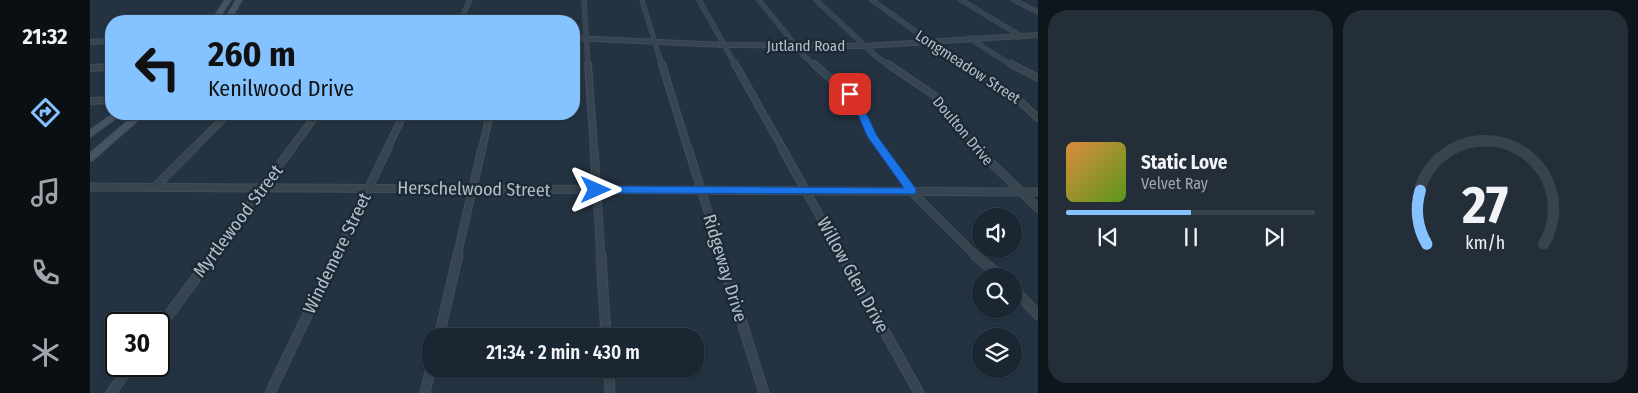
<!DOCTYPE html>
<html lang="en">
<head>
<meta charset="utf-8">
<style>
	:root { --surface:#1a2631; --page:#232e39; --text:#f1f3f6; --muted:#9fa5ab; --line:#38434d; --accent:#84c3ff }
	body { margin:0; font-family:"Fira Sans Condensed",sans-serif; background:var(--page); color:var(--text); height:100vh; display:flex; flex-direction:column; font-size:19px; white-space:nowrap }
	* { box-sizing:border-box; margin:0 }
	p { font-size:16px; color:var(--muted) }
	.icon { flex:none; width:28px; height:28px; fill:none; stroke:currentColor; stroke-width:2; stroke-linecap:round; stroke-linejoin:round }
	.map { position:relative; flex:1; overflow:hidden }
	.side { display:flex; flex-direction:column; gap:10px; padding:10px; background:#0e151b; width:600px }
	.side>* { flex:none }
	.guide { position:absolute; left:15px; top:15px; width:475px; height:105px; border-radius:20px; box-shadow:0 1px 4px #0004,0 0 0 1px var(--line); background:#84c3ff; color:#111; overflow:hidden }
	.controls { position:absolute; left:882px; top:208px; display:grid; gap:10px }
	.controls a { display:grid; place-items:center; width:50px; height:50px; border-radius:50%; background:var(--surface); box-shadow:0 1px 4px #0004,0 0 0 1px var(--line); font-size:25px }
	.speed { position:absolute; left:15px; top:312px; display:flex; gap:10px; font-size:25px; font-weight:700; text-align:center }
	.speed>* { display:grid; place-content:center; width:65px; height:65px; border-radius:50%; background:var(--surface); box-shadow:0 1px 4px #0004,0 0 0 1px var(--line); line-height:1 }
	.speed .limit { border:2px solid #111; border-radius:8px; background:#fff; color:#111 }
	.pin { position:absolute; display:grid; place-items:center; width:42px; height:42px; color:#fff; margin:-21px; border-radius:10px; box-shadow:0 2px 8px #0006 }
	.me { position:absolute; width:55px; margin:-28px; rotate:90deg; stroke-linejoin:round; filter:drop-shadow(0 0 4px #0008) }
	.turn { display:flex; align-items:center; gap:18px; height:105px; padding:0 20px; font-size:22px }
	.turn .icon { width:65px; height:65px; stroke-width:2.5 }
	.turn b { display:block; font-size:35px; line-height:42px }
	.side .tile { flex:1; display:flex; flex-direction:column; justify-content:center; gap:8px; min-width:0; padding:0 18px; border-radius:20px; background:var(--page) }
	.side .dial { align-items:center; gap:0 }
	.dial svg { height:130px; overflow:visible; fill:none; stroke:var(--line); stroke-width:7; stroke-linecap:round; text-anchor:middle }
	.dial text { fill:var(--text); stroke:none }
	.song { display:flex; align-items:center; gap:15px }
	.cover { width:60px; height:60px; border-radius:8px; background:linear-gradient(135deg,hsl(30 70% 55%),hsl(90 70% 35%)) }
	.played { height:5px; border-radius:2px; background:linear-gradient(90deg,var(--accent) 50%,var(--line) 50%) }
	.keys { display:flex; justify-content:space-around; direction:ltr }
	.side .tiles { flex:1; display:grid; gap:10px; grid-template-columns:repeat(2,1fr) }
	.trip { position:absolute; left:332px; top:328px; width:282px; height:50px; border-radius:20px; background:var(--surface); box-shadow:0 1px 4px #0004,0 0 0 1px var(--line); font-weight:600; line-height:50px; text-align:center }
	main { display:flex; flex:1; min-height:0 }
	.tabs { display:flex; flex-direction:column; width:90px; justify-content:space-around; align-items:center; background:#0a0f14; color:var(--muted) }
	.tabs .icon { width:35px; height:35px }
	.tabs .active { color:var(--accent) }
	.tabs b { font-size:22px; color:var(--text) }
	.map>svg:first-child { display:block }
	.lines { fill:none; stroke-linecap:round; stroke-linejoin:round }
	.minor-far3-casing { stroke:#404e59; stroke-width:5.5 }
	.minor-far2-casing { stroke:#404e59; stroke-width:8 }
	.minor-far1-casing { stroke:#404e59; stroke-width:9 }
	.minor-casing { stroke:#404e59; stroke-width:11 }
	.tertiary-casing { stroke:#404e59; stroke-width:2 }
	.secondary-casing { stroke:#404e59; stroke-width:2 }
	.minor-far3 { stroke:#374550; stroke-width:4.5 }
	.minor-far2 { stroke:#374550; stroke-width:5.5 }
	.minor-far1 { stroke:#374550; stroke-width:7 }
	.minor { stroke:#374550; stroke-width:9 }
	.tertiary { fill:#374550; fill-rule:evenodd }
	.secondary { fill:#445464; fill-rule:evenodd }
	.route { fill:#1a73e8; stroke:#114b97 }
	.labels { text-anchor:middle; stroke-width:5; stroke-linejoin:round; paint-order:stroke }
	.far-street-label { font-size:15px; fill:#b3bfcb; stroke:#1c2a35 }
	.street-label { font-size:18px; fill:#b3bfcb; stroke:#1c2a35 }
</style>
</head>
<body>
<main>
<nav class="tabs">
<b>21:32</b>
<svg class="icon active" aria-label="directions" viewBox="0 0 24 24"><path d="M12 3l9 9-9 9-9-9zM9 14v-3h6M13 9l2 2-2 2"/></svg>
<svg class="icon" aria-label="music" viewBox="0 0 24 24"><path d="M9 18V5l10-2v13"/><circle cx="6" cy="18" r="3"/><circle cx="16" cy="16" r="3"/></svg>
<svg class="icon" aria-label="phone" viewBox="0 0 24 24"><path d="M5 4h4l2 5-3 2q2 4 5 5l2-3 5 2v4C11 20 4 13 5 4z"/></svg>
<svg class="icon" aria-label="climate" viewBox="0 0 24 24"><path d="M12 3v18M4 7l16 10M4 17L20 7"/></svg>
</nav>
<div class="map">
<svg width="948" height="393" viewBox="0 0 948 393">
	<rect width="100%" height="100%" fill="#233341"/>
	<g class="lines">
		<g class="minor-far3-casing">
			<path id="minor-far3" d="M494,0l4,66
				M552,0l20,66
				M609,0l37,66
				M669,0l45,56 12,10
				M726,0l61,57 13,9
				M782,0l91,66
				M871,0l58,35
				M924,0l24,12
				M370,21l10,-21
				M879,38l44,28"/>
		</g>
		<g class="minor-far2-casing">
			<path id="minor-far2" d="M498,64l6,85
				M572,64l26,85
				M645,64l48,85
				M724,64l43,38 15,34 9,13
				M798,64l47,32 42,53
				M871,64l51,30 26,24
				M921,64l27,14
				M0,68l21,-1
				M0,101l21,-1
				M103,149l35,-35
				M201,149l26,-35
				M297,149l17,-35
				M392,149l8,-35"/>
		</g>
		<g class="minor-far1-casing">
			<path id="minor-far1" d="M504,148l7,108
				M598,148l34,108
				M692,148l60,108
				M791,148l31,44 64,64
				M886,148l62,60
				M0,187l948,5
				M65,187l39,-39
				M122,256l80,-108
				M246,256l52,-108
				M367,256l25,-108"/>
		</g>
		<g class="minor-casing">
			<path id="minor" d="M511,255l5,81
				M631,255l43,138
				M752,255l77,138
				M885,255l25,21
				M924,289l24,26
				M69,328l54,-73
				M349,336l19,-81
				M519,369l1,24
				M21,393l19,-27
				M180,393l66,-138
				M335,393l6,-26"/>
		</g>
		<g class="tertiary-casing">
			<path id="tertiary" d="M948,33v4l-173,11 -141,-1 -150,-7v-4l150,7 141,1z
				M21,39v4l-21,1v-4z"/>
		</g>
		<g class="secondary-casing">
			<path id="secondary" d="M135,0h6l-14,21h-6z
				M146,0h6l-12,21h-6z
				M23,114h9l-32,23v-7z
				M46,114h9l-52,46 -3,1v-8z"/>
		</g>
		<use href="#minor-far3" class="minor-far3"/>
		<use href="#minor-far2" class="minor-far2"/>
		<use href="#minor-far1" class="minor-far1"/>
		<use href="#minor" class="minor"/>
		<use href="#tertiary" class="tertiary"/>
		<use href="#secondary" class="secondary"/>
	</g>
	<path class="route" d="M760,91l11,11 16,34 39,53v5l-320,-1 -5,-3 5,-4 308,2 -37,-52 -14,-33 -7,-9z"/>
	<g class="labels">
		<g class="far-street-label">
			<text x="716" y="51">Jutland Road</text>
			<text transform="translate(878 67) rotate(33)" y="5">Longmeadow Street</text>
			<text transform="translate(873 131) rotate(50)" y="5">Doulton Drive</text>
		</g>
		<g class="street-label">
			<text transform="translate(384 189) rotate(1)" y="6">Herschelwood Street</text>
			<text transform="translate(148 221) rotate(-53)" y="6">Myrtlewood Street</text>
			<text transform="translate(247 253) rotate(-64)" y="6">Windemere Street</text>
			<text transform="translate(635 268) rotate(73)" y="6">Ridgeway Drive</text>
			<text transform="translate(763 275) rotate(61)" y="6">Willow Glen Drive</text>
		</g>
	</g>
</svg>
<div class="controls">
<a><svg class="icon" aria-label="sound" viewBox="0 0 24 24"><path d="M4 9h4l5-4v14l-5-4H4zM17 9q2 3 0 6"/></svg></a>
<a><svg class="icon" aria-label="search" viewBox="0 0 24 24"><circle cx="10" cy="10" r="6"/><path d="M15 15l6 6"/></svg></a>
<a><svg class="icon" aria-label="layers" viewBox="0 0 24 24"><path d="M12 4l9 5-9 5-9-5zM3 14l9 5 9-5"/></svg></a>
</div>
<div class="speed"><div class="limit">30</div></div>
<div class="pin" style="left:760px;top:94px;background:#d93025"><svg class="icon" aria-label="arrive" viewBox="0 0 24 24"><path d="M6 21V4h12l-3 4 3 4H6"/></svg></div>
<svg class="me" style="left:506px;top:190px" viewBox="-20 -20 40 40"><path d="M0-17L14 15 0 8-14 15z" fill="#1a73e8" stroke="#fff" stroke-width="4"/></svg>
<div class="trip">21:34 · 2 min · 430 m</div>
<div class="guide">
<div class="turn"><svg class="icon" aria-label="left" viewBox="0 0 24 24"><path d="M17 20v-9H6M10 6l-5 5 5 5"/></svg><div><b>260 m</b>Kenilwood Drive</div></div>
</div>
</div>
<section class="side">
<div class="tiles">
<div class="tile">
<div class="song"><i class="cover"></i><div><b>Static Love</b><p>Velvet Ray</p></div></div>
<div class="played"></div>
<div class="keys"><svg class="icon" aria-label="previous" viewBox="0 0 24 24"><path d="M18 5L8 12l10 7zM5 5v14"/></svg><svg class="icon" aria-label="pause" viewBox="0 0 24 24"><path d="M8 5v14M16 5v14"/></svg><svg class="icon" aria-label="next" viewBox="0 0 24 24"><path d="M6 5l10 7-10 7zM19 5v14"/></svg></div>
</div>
<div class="tile dial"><svg viewBox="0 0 100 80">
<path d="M14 69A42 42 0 1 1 86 69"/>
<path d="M14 69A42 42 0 0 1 10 36" stroke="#84c3ff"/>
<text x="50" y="56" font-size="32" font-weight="700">27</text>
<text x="50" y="72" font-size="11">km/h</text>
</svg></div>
</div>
</section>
</main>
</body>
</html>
